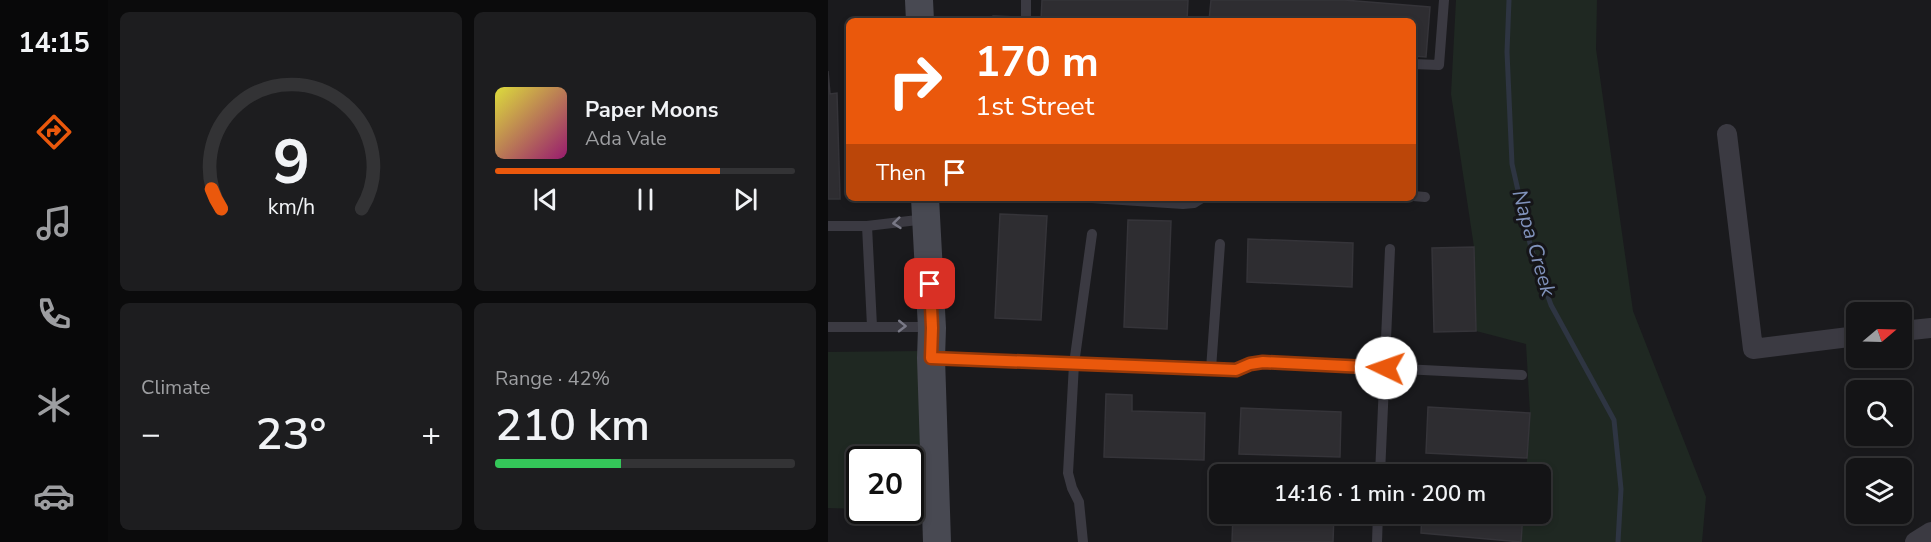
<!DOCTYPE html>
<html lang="en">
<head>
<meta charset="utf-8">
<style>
	:root { --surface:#141416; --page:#1d1d1f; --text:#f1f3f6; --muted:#9d9ea1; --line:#333335; --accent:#ea580c }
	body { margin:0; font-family:"Nunito Sans",sans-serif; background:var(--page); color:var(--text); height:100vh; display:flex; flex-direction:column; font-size:22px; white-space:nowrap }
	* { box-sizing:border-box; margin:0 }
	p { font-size:20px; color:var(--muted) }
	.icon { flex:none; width:33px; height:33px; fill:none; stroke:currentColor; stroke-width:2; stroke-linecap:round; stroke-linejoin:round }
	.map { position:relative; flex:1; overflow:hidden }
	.details { display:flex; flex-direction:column; gap:12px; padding:12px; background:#0b0b0c; width:720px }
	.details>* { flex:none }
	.guide { position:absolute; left:18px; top:18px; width:570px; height:183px; border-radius:9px; box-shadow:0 3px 9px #0003,0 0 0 2px var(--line); background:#ea580c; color:#fff; overflow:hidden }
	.needle { width:39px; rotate:71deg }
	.buttons { position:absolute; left:1018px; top:302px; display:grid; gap:12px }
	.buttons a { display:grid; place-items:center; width:66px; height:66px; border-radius:9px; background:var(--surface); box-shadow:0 3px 9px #0003,0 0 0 2px var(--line); font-size:30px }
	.speed { position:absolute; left:18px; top:446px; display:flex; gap:12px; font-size:30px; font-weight:700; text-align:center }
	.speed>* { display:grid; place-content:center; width:78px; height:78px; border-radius:50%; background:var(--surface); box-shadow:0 3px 9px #0003,0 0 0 2px var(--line); line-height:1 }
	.speed .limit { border:3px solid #111; border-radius:9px; background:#fff; color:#111 }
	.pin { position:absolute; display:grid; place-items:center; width:51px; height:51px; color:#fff; margin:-26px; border-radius:12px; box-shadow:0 3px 9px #0006 }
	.me { position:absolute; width:66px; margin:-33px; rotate:273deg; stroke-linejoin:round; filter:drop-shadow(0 0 4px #0008) }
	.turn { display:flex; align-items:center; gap:21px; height:126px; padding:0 30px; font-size:27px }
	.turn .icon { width:78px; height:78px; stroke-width:2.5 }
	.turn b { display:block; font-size:42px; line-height:51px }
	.then { display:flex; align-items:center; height:57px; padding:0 30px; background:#0003; gap:12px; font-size:22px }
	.big { font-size:45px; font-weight:600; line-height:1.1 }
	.details .tile { flex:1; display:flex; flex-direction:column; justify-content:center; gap:9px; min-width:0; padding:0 21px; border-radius:9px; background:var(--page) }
	.details .dial { align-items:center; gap:0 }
	.dial svg { height:156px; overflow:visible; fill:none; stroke:var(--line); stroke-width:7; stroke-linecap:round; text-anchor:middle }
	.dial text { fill:var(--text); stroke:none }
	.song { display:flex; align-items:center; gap:18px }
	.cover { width:72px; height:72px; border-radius:9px; background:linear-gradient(135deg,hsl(60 70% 55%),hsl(320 70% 35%)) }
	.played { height:6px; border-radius:3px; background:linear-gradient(90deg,var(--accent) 75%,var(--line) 75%) }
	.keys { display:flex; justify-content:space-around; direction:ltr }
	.heat { display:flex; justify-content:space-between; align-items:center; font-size:33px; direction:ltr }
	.charge { height:9px; border-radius:4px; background:linear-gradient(90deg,#34c759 42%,var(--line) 0) }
	.details .tiles { flex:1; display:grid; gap:12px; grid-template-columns:repeat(2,1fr) }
	.trip { position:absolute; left:381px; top:464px; width:342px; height:60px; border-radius:9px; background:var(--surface); box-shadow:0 3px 9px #0003,0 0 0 2px var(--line); font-weight:600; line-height:60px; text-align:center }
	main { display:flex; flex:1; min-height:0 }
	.menu { display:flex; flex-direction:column; width:108px; justify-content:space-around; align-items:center; background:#080809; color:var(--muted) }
	.menu .icon { width:42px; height:42px }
	.menu .active { color:var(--accent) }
	.menu b { font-size:27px; color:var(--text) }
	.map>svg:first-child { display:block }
	.green { fill:#1f2822 }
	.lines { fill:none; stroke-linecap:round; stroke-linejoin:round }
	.stream { stroke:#2e3542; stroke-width:5 }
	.building { fill:#2e2d31; stroke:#353439; stroke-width:1.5 }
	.lane { stroke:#3b3a42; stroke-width:10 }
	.street { stroke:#3b3a42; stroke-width:20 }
	.secondary { stroke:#484952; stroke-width:28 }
	.oneway { stroke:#797986 }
	.route-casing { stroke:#983908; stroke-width:15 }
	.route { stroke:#ea580c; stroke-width:10 }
	.labels { text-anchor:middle; stroke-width:6; stroke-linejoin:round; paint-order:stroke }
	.water-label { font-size:21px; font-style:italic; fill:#8092bb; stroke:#151518 }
</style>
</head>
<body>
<main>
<nav class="menu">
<b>14:15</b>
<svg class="icon active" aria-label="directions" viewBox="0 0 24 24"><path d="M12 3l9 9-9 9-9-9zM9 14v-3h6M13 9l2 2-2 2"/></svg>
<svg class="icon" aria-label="music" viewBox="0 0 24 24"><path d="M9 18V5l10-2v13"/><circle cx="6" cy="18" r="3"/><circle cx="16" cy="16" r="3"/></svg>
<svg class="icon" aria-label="phone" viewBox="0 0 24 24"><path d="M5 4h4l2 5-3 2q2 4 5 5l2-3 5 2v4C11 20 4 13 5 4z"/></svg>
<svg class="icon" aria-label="climate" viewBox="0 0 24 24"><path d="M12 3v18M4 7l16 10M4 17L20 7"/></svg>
<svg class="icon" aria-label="car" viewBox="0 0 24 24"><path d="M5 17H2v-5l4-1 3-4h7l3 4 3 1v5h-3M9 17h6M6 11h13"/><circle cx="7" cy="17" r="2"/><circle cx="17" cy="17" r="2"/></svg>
</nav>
<section class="details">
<div class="tiles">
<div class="tile dial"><svg viewBox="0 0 100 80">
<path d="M14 69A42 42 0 1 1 86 69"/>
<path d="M14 69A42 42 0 0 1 9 59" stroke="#ea580c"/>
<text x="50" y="56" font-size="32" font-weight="700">9</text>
<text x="50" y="72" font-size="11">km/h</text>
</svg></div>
<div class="tile">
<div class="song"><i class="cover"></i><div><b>Paper Moons</b><p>Ada Vale</p></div></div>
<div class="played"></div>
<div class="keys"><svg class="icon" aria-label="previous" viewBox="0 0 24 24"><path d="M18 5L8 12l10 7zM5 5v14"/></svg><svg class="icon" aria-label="pause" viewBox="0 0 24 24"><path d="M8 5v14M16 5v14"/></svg><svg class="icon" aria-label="next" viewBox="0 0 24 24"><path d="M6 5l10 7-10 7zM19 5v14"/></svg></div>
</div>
<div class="tile"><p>Climate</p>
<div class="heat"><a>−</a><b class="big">23°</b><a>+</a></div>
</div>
<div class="tile"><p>Range · 42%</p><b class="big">210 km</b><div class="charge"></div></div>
</div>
</section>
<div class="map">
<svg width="1103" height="542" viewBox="0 0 1103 542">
	<rect width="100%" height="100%" fill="#1a1a1d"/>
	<path class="green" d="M628,0h141l-1,49 37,262 73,186 -4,45h-181l2,-29h17v-39h-14l4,-61 -4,-69 -50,-13 -2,-84 -23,-153z
		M94,351l4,162 -57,-3h41v-51h-50l-1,50 -31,-1v-156z"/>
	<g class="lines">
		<path class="stream" d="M681,0l-2,52 5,112 19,84 20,57 63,115 7,69 -3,53"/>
	</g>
	<path class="building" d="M214,0h146l-1,21h-146z
		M383,0h133l86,7 -4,50 -13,-1v-35h-204z
		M165,16l24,1 -1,4h-24z
		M0,71l2,23 7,-1 3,106h-12z
		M172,214l47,2 -6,104 -46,-2z
		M300,220l43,1 -4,108 -43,-2z
		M420,239l105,4 -1,44 -105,-5z
		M646,247l2,84 -42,1 -2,-84z
		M278,394l26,1v16l73,2 -1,47 -100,-3z
		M600,407l102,6 -3,45 -101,-5z
		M413,408l100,4 -1,45 -101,-3z
		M405,513h101l-1,29h-101z
		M594,513h101l-2,29 -100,-9z"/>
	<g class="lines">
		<path class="lane" d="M198,21v-21
			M585,64l26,1 5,-65
			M585,196l12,1
			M264,198l91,6 11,-1 8,-5
			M0,226h39l59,-7
			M39,226l5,100
			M0,327h102
			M105,358l302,12 28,-8 259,13
			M383,369l9,-125
			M552,474l10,-225
			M255,542l-4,-40 -7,-14 -4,-15 6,-109 18,-130
			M549,542l1,-29"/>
		<path class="street" d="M899,134l26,215 104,-13
			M1074,331l29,-3
			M1087,542l16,-10"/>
		<path class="secondary" d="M91,0l1,21
			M97,198l7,130 -1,30 6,184"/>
	</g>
	<defs><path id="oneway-chevron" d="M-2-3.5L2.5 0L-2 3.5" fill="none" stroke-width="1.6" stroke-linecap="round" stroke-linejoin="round" transform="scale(1.5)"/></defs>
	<g class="oneway">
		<use href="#oneway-chevron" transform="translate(69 223) rotate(174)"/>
		<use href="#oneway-chevron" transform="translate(74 326) rotate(1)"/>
	</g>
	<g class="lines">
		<g class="route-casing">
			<path id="route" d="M102,284l2,44 -1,30 305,12 14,-6 13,-2 123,6"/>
		</g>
		<use href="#route" class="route"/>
	</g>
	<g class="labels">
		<g class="water-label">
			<text transform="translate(706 243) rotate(74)" y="7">Napa Creek</text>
		</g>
	</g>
</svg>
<div class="buttons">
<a><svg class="needle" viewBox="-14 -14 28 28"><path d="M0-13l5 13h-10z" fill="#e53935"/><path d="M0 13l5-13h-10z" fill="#9d9ea1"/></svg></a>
<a><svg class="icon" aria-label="search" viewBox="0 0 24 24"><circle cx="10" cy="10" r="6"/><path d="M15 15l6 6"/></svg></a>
<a><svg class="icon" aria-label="layers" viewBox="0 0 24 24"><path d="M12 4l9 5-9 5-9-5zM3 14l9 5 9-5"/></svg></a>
</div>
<div class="speed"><div class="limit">20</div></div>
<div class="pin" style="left:102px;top:284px;background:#d93025"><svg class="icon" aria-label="arrive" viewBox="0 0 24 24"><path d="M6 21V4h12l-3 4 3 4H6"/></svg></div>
<svg class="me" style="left:558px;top:368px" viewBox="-20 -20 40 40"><circle r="19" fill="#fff"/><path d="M0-13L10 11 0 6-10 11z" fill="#ea580c"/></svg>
<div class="trip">14:16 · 1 min · 200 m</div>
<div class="guide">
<div class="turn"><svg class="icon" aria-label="right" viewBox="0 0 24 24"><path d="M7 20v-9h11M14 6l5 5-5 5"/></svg><div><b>170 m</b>1st Street</div></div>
<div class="then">Then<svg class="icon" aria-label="arrive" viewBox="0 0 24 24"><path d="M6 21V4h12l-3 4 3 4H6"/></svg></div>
</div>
</div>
</main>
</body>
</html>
